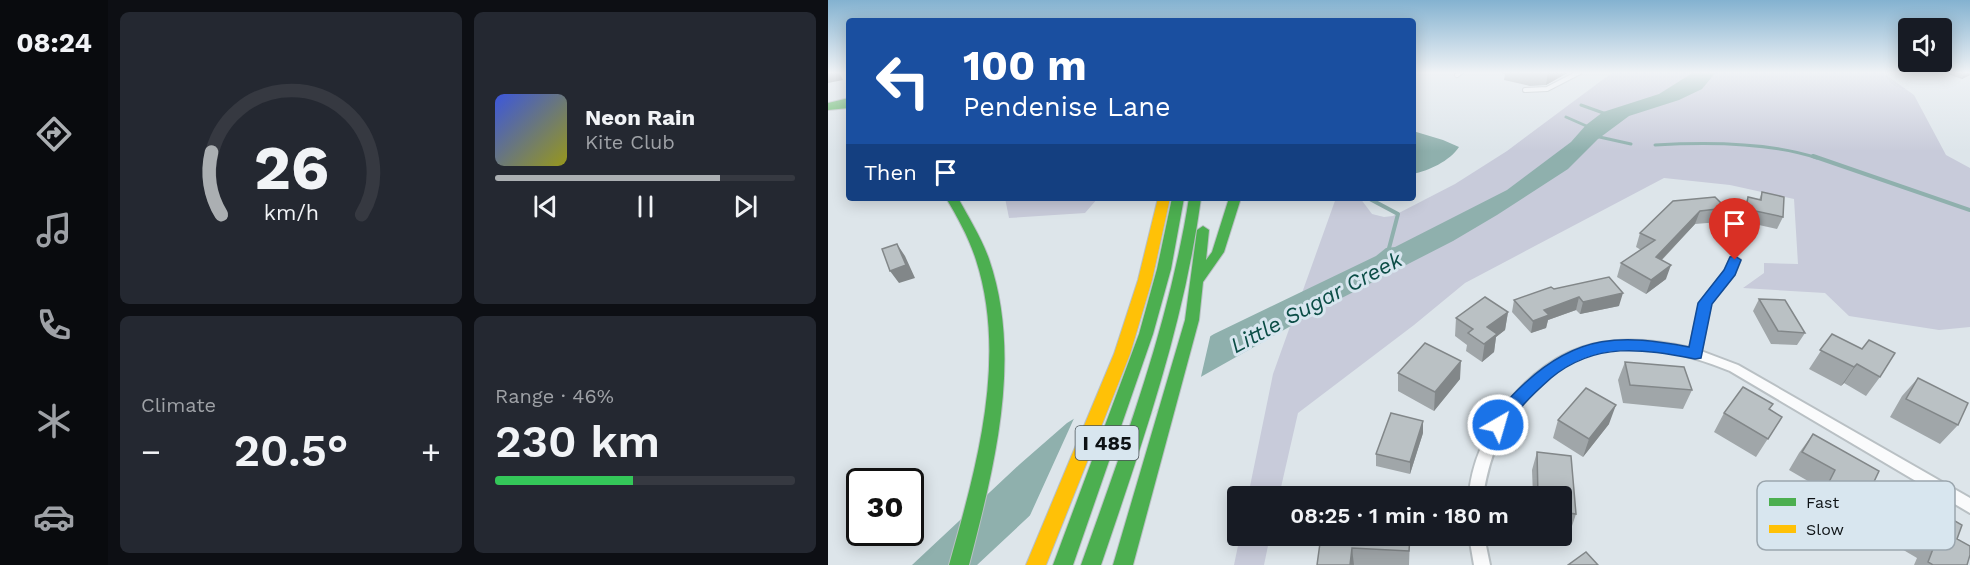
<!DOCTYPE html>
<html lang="en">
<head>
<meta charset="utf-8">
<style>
	:root { --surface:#171b24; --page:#242831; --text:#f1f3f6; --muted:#9ea1a6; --line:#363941; --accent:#abafb2 }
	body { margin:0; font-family:"Work Sans",sans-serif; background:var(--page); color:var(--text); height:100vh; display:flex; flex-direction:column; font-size:22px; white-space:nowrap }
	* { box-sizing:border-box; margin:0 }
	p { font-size:20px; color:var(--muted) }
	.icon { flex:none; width:33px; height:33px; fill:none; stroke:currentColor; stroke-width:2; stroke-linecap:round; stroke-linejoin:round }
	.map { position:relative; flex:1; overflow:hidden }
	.details { display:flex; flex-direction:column; gap:12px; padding:12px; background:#0d0f14; width:720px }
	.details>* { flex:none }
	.guide { position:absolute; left:18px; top:18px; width:570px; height:183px; border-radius:6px; box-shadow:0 3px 15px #0003; background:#1a4fa0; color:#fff; overflow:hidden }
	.buttons { position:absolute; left:1070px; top:18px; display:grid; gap:12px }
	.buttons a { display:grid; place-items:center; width:54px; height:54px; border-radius:6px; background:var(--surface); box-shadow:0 3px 15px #0003; font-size:30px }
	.speed { position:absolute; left:18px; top:468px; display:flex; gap:12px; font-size:30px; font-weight:700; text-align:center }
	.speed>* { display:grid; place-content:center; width:78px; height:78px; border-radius:50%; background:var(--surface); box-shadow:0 3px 15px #0003; line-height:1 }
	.speed .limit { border:3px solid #111; border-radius:9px; background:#fff; color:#111 }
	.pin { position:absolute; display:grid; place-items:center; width:51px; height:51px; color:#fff; margin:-62px -26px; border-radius:50% 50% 50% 0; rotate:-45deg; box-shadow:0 0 6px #0007 }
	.pin .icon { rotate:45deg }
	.me { position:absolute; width:66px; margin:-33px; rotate:38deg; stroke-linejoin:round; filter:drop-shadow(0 0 4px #0008) }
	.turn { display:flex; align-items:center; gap:21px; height:126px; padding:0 18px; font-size:27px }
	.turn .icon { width:78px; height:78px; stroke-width:2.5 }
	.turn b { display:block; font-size:42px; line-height:51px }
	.then { display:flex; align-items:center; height:57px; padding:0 18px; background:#0003; gap:12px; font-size:22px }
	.big { font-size:45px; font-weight:600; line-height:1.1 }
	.details .widget { flex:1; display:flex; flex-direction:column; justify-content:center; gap:9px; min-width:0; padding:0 21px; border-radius:9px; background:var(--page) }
	.details .dial { align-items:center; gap:0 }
	.dial svg { height:156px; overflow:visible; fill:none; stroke:var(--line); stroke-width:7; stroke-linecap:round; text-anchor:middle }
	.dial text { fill:var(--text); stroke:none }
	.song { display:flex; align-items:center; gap:18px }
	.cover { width:72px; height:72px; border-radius:9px; background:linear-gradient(135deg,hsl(230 70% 55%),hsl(60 70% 35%)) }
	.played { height:6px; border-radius:3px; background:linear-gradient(90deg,var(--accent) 75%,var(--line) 75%) }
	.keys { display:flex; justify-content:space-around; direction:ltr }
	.heat { display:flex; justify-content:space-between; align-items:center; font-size:33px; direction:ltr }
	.charge { height:9px; border-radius:4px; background:linear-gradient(90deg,#34c759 46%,var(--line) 0) }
	.details .tiles { flex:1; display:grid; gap:12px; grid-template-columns:repeat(2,1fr) }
	.trip { position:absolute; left:399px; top:486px; width:345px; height:60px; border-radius:6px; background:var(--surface); box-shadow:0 3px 15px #0003; font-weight:600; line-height:60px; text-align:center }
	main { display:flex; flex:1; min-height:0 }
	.dock { display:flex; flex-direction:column; width:108px; justify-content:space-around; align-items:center; background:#090b0e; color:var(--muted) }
	.dock .icon { width:42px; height:42px }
	.dock .current { color:var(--accent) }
	.dock b { font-size:27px; color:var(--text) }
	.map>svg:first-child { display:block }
	.green { fill:#c8cbda }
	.water { fill:#8fb0ad }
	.pier { fill:#dde5ea }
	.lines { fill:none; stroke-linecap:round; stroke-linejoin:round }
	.stream-far1 { stroke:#8fb0ad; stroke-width:3 }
	.stream { stroke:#8fb0ad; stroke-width:4 }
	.lane-casing { stroke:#b9c0c4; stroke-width:6 }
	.street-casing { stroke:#b9c0c4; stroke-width:4 }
	.fast-casing { stroke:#b9c0c4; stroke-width:2 }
	.slow-casing { stroke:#b9c0c4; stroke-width:2 }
	.lane { stroke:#fafbfc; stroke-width:4 }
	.street { fill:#fafbfc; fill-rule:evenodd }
	.fast { fill:#4caf50; fill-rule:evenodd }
	.slow { fill:#ffc107; fill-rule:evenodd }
	.wall { fill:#a0a6a9 }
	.shaded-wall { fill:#828789 }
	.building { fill:#bac1c4; stroke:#828789; stroke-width:1.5 }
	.route { fill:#1a73e8; stroke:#114b97; stroke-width:1.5 }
	.labels { text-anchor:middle; stroke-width:6; stroke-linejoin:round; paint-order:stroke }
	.shield { fill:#d8e6ef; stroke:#4a5256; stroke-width:1.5 }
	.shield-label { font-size:20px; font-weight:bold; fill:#0d1215 }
	.water-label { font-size:22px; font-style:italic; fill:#0b4d46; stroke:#d8e6ef }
	.key { fill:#d8e6ef; stroke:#9ba6ae; stroke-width:1.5 }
	.key-label { font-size:16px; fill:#0d1215 }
</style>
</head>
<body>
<main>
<nav class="dock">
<b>08:24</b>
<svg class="icon current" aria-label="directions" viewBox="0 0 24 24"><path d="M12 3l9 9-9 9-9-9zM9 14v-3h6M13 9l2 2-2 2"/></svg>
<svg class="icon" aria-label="music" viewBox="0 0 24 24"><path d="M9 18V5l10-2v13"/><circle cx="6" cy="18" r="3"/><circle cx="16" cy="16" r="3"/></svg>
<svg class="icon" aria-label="phone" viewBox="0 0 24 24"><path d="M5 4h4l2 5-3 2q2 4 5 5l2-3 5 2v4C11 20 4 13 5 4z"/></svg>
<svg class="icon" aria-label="climate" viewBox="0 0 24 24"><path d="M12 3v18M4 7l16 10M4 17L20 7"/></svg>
<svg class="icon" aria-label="car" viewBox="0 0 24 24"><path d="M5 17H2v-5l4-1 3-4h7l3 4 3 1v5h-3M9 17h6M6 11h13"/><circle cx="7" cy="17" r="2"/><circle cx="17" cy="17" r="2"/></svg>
</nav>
<section class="details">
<div class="tiles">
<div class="widget dial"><svg viewBox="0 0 100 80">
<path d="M14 69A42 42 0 1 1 86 69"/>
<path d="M14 69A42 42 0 0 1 9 37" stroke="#abafb2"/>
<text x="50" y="56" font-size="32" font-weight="700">26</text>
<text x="50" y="72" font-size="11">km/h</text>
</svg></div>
<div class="widget">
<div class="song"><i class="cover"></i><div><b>Neon Rain</b><p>Kite Club</p></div></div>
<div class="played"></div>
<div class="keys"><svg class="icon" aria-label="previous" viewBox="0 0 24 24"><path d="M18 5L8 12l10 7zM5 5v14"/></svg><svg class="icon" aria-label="pause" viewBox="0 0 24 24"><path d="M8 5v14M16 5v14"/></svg><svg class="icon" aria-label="next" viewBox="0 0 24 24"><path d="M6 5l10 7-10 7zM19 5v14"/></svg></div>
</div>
<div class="widget"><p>Climate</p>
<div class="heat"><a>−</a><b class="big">20.5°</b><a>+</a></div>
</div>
<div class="widget"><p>Range · 46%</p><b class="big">230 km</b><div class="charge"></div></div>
</div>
</section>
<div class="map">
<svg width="1142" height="565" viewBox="0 0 1142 565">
	<rect width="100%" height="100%" fill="#dde5ea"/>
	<path class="green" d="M785,72h269l32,23 32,60 24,13v159l-31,3 -90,-14 -24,-23 -82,-5 21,-15v-10l34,1 -4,-65 -64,-14 -66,-7 -199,105 -51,42 -116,88 -19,83h-31l25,-122 63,-176h24l12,16 12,3 9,-1 62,-32 52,-33z
		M177,198h93l-13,15 -76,5z
		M412,536h30l-6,29h-30z"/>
	<path class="water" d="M866,72h22l-14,17 -23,11 -50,16 -31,23 -30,30 -71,46 -44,26 -123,63 -140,79 -136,110 -77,72h-65l108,-101 47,-41 147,-89 162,-78 10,-8 9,-1 112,-57 64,-48 15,-17 17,-13 56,-18z
		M585,131l30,9 16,7c-9,14 -31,24 -46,27z"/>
	<path class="pier" d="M383,333l-11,48 -34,21 -139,120 49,-108z"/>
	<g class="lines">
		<path class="stream-far1" d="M753,105l28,10
			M738,117l25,11
			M767,136l36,8
			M827,145c51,-3 114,-3 162,13"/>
		<path class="stream" d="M985,156l157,54
			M540,198l30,16 -10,38"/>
		<g class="lane-casing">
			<path id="lane" d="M629,75l4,-3
				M697,90l22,-1 33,-17"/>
		</g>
		<g class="street-casing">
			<path id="street" d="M907,257l5,3 -6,14 -24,30 -9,47 37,14 232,133v15l-240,-142c-49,-20 -111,-36 -160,-9 -14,8 -24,19 -36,30 -32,31 -44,61 -51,104h-14c4,-63 59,-136 122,-151 33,-8 66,-5 99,3l10,-45 25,-32 6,-13z
				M641,536h15l6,29h-16z"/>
		</g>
		<g class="fast-casing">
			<path id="fast" d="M21,98v10l-21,2v-7z
				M118,198h12c11,20 23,39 31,61 34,99 5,209 -20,306h-20c27,-96 59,-206 27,-305 -7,-22 -18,-42 -30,-62z
				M344,198h12l-13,71 -18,65 -80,231h-20l86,-231 18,-65z
				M361,198h12c-17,127 -59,246 -100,367h-20c43,-121 88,-240 108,-367z
				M401,198h12l-17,54 -21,30 -4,38 -66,245h-20l72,-245 12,-90 6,-4 6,4 -3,30 6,-8z"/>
		</g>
		<g class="slow-casing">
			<path id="slow" d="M330,198h12l-18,82 -22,74 -84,211h-20l88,-211 24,-74z"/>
		</g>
		<use href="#lane" class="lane"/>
		<use href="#street" class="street"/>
		<use href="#fast" class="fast"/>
		<use href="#slow" class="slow"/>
	</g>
	<path class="wall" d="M669,72h72l-23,13 -16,1 -26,-6 1,-6z
		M1114,72h28v3l-8,4z
		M934,192l21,25 -6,12 -36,-8 2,-12 5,-12 11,3z
		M845,201l53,7 -6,14 -25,2 -33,36 4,19 -20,15 -29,-17 4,-14 20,-13 -5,-3 4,-14z
		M726,289l65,17 -39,8 -4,-4 -28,10 -2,8 -15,5 -19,-21 2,-12z
		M931,299l46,34 -8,12 -26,-1 -18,-33z
		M680,312l-3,18 -9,7 -2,15 -12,10 -16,-11 1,-6 -12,-9 1,-18z
		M1004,334l48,43 -14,19 -22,-13 -3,3 -32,-17z
		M797,362l67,28 -9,19 -60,-6 -5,-23z
		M570,373l62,6 -26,32 -36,-20z
		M1090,378l40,47 -18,19 -50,-27 12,-21z
		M941,409l13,8 -26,40 -42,-25 10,-19z
		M730,420l51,4 -26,33 -30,-19z
		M595,433l-13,41 -34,-8v-12z
		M985,434l50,71 -16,17 -34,-20 7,-14 -31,-18 10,-17z
		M709,452l39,62 -6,18 -8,-1v-35h-29l-1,-26z
		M1084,496l45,43 10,26h-53l3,-7 -34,-20 11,-24z
		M493,536h89l-1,29h-92z"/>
	<path class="shaded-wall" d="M0,72h11l4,8 -15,3z
		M720,72h21l-23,13z
		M1138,72h4v3l-8,4z
		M872,211l-5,13 -44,47 5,-14z
		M69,244l8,12 10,22 -16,5 -9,-12z
		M843,265l-5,14 -20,15 5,-14z
		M795,293l-4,13 -39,8 3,-12z
		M751,297l-3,13 -28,10 -2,8 -15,5 2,-12 11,-11z
		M680,312l-3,18 -9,7 -2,15 -12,10 5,-35z
		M633,361l-1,18 -26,32 1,-19z
		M1029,364l-13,19 -3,3 13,-19z
		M788,405l-7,19 -26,33 6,-18z
		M595,421v12l-13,41v-12z
		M524,548l2,17h-4z"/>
	<path class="building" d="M934,192l22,5 -1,20 -37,-8 2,-12 13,3z
		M887,197l11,11 -26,3 -44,46 15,8 -20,15 -30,-17 34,-23 -15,-7 33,-32z
		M69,244l9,21 -16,6 -8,-22z
		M781,277l14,16 -40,9 -4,-5 -35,13 5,5 -16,6 -19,-21 37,-13 3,2z
		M657,297l23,15 -21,15 10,7 -13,10 -16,-11 5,-4 -17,-11z
		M931,299l26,1 20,33 -27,-2z
		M1004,334l30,15 7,-9 26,13 -15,24 -23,-13 -3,3 -34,-17z
		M597,343l36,18 -26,31 -37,-19z
		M797,362l59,5 8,23 -62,-5z
		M1090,378l50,25 -10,22 -52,-26z
		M915,387l30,17 -4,5 13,8 -14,22 -44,-26z
		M758,388l30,17 -27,34 -31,-19z
		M563,413l32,8 -13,41 -34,-8z
		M985,434l66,37 -16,34 -35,-21 7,-14 -33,-18z
		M709,452l34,4 5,58 -14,-2v-16h-24z
		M542,488l41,2v6h-42z
		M1084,496l50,29 -5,14 13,7v9l-3,10h-34l-5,-3 8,-21 -34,-20z
		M493,536h89l-1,15 -57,-3 -2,17h-33z
		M758,552l12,13h-30z"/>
	<linearGradient id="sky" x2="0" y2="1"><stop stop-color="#84b2d0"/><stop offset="0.48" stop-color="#f0f3f6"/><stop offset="1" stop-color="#f0f3f6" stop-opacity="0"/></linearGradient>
	<rect width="1142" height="151" fill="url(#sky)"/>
	<path class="route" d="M907,256l6,4 -6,15 -23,29 -11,54 -6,1c-52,-10 -99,-18 -144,19 -9,8 -19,17 -27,26 -6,7 -11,19 -19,25 -4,3 -8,2 -13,1l-2,-5c8,-16 22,-30 35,-42 53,-49 97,-49 164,-36l9,-44 26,-33 6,-13z"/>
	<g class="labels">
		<rect class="shield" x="247.5" y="426" width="63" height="34" rx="4.5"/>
		<g class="shield-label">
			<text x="279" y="450">I 485</text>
		</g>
		<g class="water-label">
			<text transform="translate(488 302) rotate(-28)" y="8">Little Sugar Creek</text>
		</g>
	</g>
	<rect x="929" y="481" width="198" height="69" rx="9" class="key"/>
	<rect x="941" y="498" width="27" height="8" fill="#4caf50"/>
	<rect x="941" y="525" width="27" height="8" fill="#ffc107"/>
	<g class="key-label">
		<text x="978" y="508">Fast</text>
		<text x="978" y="535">Slow</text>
	</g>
</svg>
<div class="buttons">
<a><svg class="icon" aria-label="sound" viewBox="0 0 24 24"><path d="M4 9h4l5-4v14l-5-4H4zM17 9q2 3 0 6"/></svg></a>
</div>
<div class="speed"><div class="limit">30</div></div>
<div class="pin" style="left:907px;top:260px;background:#d93025"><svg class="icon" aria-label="arrive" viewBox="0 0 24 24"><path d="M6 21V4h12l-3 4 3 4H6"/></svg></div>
<svg class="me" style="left:670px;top:425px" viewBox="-20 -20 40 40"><circle r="17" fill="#1a73e8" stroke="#fff" stroke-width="3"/><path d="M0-11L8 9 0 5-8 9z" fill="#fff"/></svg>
<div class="trip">08:25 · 1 min · 180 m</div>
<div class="guide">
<div class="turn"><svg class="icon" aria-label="left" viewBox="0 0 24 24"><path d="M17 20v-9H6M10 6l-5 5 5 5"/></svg><div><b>100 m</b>Pendenise Lane</div></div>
<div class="then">Then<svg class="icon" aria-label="arrive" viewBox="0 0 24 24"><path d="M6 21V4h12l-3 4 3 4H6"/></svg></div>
</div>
</div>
</main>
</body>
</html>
